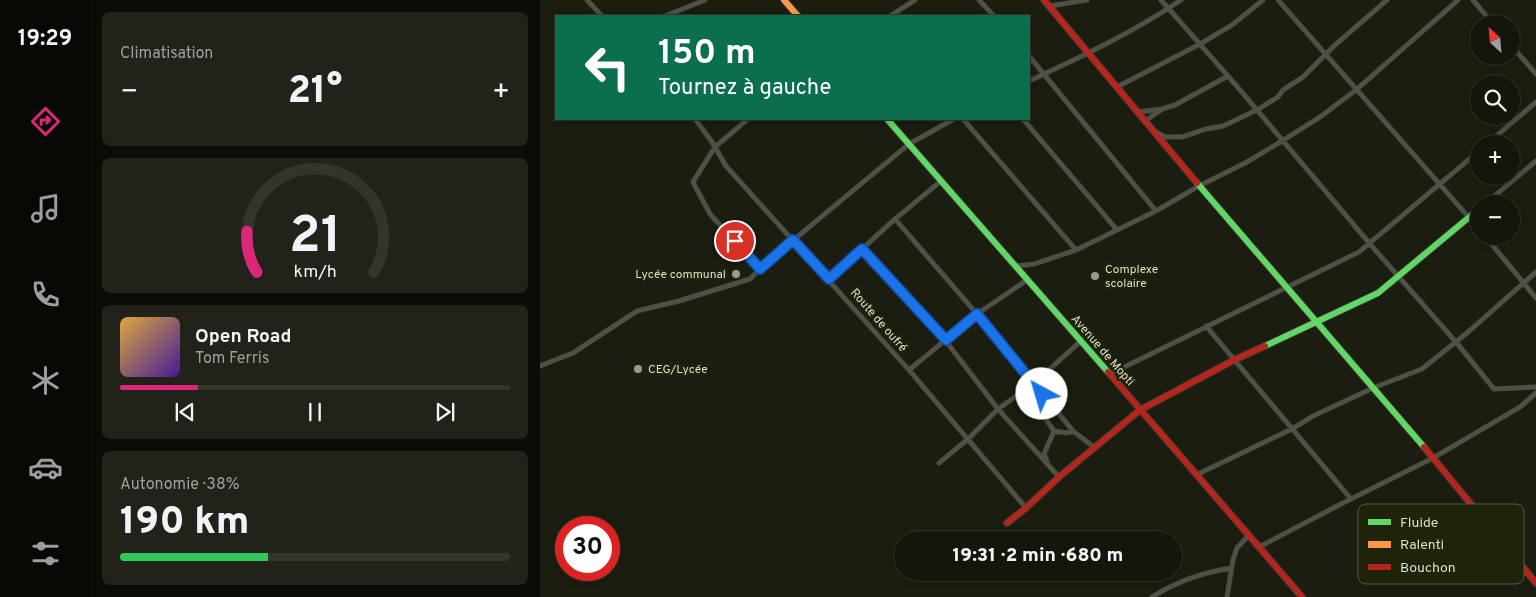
<!DOCTYPE html>
<html lang="fr">
<head>
<meta charset="utf-8">
<style>
	:root { --surface:#14160c; --page:#21231a; --text:#f1f3f6; --muted:#9d9f9d; --line:#33352d; --accent:#db2777 }
	body { margin:0; font-family:Overpass,sans-serif; background:var(--page); color:var(--text); height:100vh; display:flex; flex-direction:column; font-size:19px; white-space:nowrap }
	* { box-sizing:border-box; margin:0 }
	p { font-size:16px; color:var(--muted) }
	.icon { flex:none; width:28px; height:28px; fill:none; stroke:currentColor; stroke-width:2; stroke-linecap:round; stroke-linejoin:round }
	.map { position:relative; flex:1; overflow:hidden }
	.details { display:flex; flex-direction:column; gap:12px; padding:12px; background:#0b0c07; width:450px }
	.details>* { flex:none }
	.top-card { position:absolute; left:15px; top:15px; width:475px; height:105px; border-radius:0px; box-shadow:0 2px 8px #0003,0 0 0 1px var(--line); background:#0b6e4f; color:#fff; overflow:hidden }
	.needle { width:32px; rotate:334deg }
	.tools { position:absolute; left:930px; top:15px; display:grid; gap:10px }
	.tools a { display:grid; place-items:center; width:50px; height:50px; border-radius:50%; background:var(--surface); box-shadow:0 2px 8px #0003,0 0 0 1px var(--line); font-size:25px }
	.speed { position:absolute; left:15px; top:516px; display:flex; gap:10px; font-size:25px; font-weight:700; text-align:center }
	.speed>* { display:grid; place-content:center; width:65px; height:65px; border-radius:50%; background:var(--surface); box-shadow:0 2px 8px #0003,0 0 0 1px var(--line); line-height:1 }
	.speed .limit { border:8px solid #d22; background:#fff; color:#111 }
	.pin { position:absolute; display:grid; place-items:center; width:42px; height:42px; color:#fff; margin:-21px; border:2px solid #fff; border-radius:50%; box-shadow:0 1px 5px #0007 }
	.me { position:absolute; width:55px; margin:-28px; rotate:321deg; stroke-linejoin:round; filter:drop-shadow(0 0 4px #0008) }
	.turn { display:flex; align-items:center; gap:18px; height:105px; padding:0 20px; font-size:22px }
	.turn .icon { width:65px; height:65px; stroke-width:2.5 }
	.turn b { display:block; font-size:35px; line-height:42px }
	.big { font-size:38px; font-weight:800; line-height:1.1 }
	.details .card { flex:1; display:flex; flex-direction:column; justify-content:center; gap:8px; min-width:0; padding:0 18px; border-radius:8px; background:var(--page) }
	.details .dial { align-items:center; gap:0 }
	.dial svg { height:130px; overflow:visible; fill:none; stroke:var(--line); stroke-width:7; stroke-linecap:round; text-anchor:middle }
	.dial text { fill:var(--text); stroke:none }
	.song { display:flex; align-items:center; gap:15px }
	.cover { width:60px; height:60px; border-radius:8px; background:linear-gradient(135deg,hsl(40 70% 55%),hsl(260 70% 35%)) }
	.played { height:5px; border-radius:2px; background:linear-gradient(90deg,var(--accent) 20%,var(--line) 20%) }
	.keys { display:flex; justify-content:space-around; direction:ltr }
	.heat { display:flex; justify-content:space-between; align-items:center; font-size:28px; direction:ltr }
	.charge { height:8px; border-radius:4px; background:linear-gradient(90deg,#34c759 38%,var(--line) 0) }
	.trip { position:absolute; left:354px; top:531px; width:288px; height:50px; border-radius:25px; background:var(--surface); box-shadow:0 2px 8px #0003,0 0 0 1px var(--line); font-weight:800; line-height:50px; text-align:center }
	main { display:flex; flex:1; min-height:0 }
	.tabs { display:flex; flex-direction:column; width:90px; justify-content:space-around; align-items:center; background:#080905; color:var(--muted) }
	.tabs .icon { width:35px; height:35px }
	.tabs .selected { color:var(--accent) }
	.tabs b { font-size:22px; color:var(--text) }
	.map>svg:first-child { display:block }
	.lines { fill:none; stroke-linecap:round; stroke-linejoin:round }
	.street-casing { stroke:#35362d; stroke-width:5.5 }
	.fast-casing { stroke:#35362d; stroke-width:8 }
	.slow-casing { stroke:#35362d; stroke-width:8 }
	.jam-casing { stroke:#35362d; stroke-width:8 }
	.street { stroke:#4f5147; stroke-width:4.5 }
	.fast { stroke:#63d668; stroke-width:6 }
	.slow { stroke:#ff974d; stroke-width:6 }
	.jam { stroke:#b3261e; stroke-width:6 }
	.route-casing { stroke:#114b97; stroke-width:12 }
	.route { stroke:#1a73e8; stroke-width:9 }
	.poi-dot { fill:#989b8d; stroke:#1f230a; stroke-width:2 }
	.labels { text-anchor:middle; stroke-width:5; stroke-linejoin:round; paint-order:stroke }
	.poi-label { font-size:12px; fill:#dcdfd0; stroke:#1f230a; text-anchor:start }
	.street-label { font-size:12px; fill:#dcdfd0; stroke:#1f230a }
	.key { fill:#1f230a; stroke:#585b45; stroke-width:1 }
	.key-label { font-size:14px; fill:#dcdfd0 }
</style>
</head>
<body>
<main>
<nav class="tabs">
<b>19:29</b>
<svg class="icon selected" aria-label="directions" viewBox="0 0 24 24"><path d="M12 3l9 9-9 9-9-9zM9 14v-3h6M13 9l2 2-2 2"/></svg>
<svg class="icon" aria-label="music" viewBox="0 0 24 24"><path d="M9 18V5l10-2v13"/><circle cx="6" cy="18" r="3"/><circle cx="16" cy="16" r="3"/></svg>
<svg class="icon" aria-label="phone" viewBox="0 0 24 24"><path d="M5 4h4l2 5-3 2q2 4 5 5l2-3 5 2v4C11 20 4 13 5 4z"/></svg>
<svg class="icon" aria-label="climate" viewBox="0 0 24 24"><path d="M12 3v18M4 7l16 10M4 17L20 7"/></svg>
<svg class="icon" aria-label="car" viewBox="0 0 24 24"><path d="M5 17H2v-5l4-1 3-4h7l3 4 3 1v5h-3M9 17h6M6 11h13"/><circle cx="7" cy="17" r="2"/><circle cx="17" cy="17" r="2"/></svg>
<svg class="icon" aria-label="filters" viewBox="0 0 24 24"><path d="M4 7h16M4 17h16"/><circle cx="9" cy="7" r="2"/><circle cx="15" cy="17" r="2"/></svg>
</nav>
<section class="details">
<div class="card"><p>Climatisation</p>
<div class="heat"><a>−</a><b class="big">21°</b><a>+</a></div>
</div>
<div class="card dial"><svg viewBox="0 0 100 80">
<path d="M14 69A42 42 0 1 1 86 69"/>
<path d="M14 69A42 42 0 0 1 8 44" stroke="#db2777"/>
<text x="50" y="56" font-size="32" font-weight="700">21</text>
<text x="50" y="72" font-size="11">km/h</text>
</svg></div>
<div class="card">
<div class="song"><i class="cover"></i><div><b>Open Road</b><p>Tom Ferris</p></div></div>
<div class="played"></div>
<div class="keys"><svg class="icon" aria-label="previous" viewBox="0 0 24 24"><path d="M18 5L8 12l10 7zM5 5v14"/></svg><svg class="icon" aria-label="pause" viewBox="0 0 24 24"><path d="M8 5v14M16 5v14"/></svg><svg class="icon" aria-label="next" viewBox="0 0 24 24"><path d="M6 5l10 7-10 7zM19 5v14"/></svg></div>
</div>
<div class="card"><p>Autonomie · 38%</p><b class="big">190 km</b><div class="charge"></div></div>
</section>
<div class="map">
<svg width="996" height="597" viewBox="0 0 996 597">
	<rect width="100%" height="100%" fill="#1b1d10"/>
	<g class="lines">
		<g class="street-casing">
			<path id="street" d="M47,0l15,16
				M439,0l15,16
				M621,0l74,84 135,160 86,98 38,47 42,-2
				M738,0l201,229
				M933,0l20,24
				M510,6l37,-6
				M125,16l40,-16
				M350,16l25,-16
				M971,45l25,29
				M489,56l127,155
				M489,81c52,-24 105,-49 152,-81
				M577,87l83,-43 32,-19 31,-25
				M598,112l24,-3 13,-4 53,-29
				M155,119l17,23 14,24 183,204 117,138
				M208,119l-33,28 -22,35 17,32 50,55
				M423,119l113,131
				M483,119l94,111
				M605,121l16,-11
				M616,132l9,5h17l24,-8 17,-3 34,-16 21,-13 5,-7 20,-13 32,-32 52,-45
				M947,144l49,-42
				M945,204l51,-43
				M355,219l82,95 96,117 22,17
				M945,236l51,62
				M322,249l83,91 53,69 61,68
				M475,266l19,-2 42,-14 80,-39 43,-25 48,-24 35,-21 38,-24 36,-27 102,-90
				M289,279l66,-60 46,-38
				M666,326l145,173
				M0,366l33,-13 64,-42 42,-10 71,-22 17,-17 142,-118 45,-25
				M369,370l68,-56 50,-34
				M570,374l249,-122 120,-101
				M499,378l3,16 5,17v10l7,10 -10,23 3,7
				M514,431l13,2 6,-2
				M399,463l29,-24 30,-30 35,-25 48,-43
				M656,475l96,-46 21,-13 60,-28 49,-19 45,-36 69,-61
				M719,547l82,-43 92,-46 87,-51 16,-14
				M612,597c24,-15 52,-25 80,-29
				M687,597l6,-37 4,-12 12,-13"/>
		</g>
		<g class="fast-casing">
			<path id="fast" d="M347,119l221,253
				M657,183l227,264
				M725,346l113,-53 101,-84"/>
		</g>
		<g class="slow-casing">
			<path id="slow" d="M244,0l14,16"/>
		</g>
		<g class="jam-casing">
			<path id="jam" d="M504,0l153,183
				M568,372l194,225
				M884,447l112,136
				M467,523l19,-15 33,-31 81,-67 94,-50 31,-14"/>
		</g>
		<use href="#street" class="street"/>
		<use href="#fast" class="fast"/>
		<use href="#slow" class="slow"/>
		<use href="#jam" class="jam"/>
	</g>
	<g class="lines">
		<g class="route-casing">
			<path id="route" d="M195,241l25,28 33,-29 36,39 33,-30 84,91 31,-26 65,80"/>
		</g>
		<use href="#route" class="route"/>
	</g>
	<g class="poi-dot">
		<circle cx="196" cy="274" r="5"/>
		<circle cx="555" cy="276" r="5"/>
		<circle cx="98" cy="369" r="5"/>
	</g>
	<g class="labels">
		<g class="poi-label">
			<text x="565" y="273">Complexe<tspan x="565" dy="14">scolaire</tspan></text>
			<text x="186" y="278" text-anchor="end">Lycée communal</text>
			<text x="108" y="373">CEG/Lycée</text>
		</g>
		<g class="street-label">
			<text transform="translate(339 320) rotate(49)" y="4">Route de oufré</text>
			<text transform="translate(563 350) rotate(49)" y="4">Avenue de Mopti</text>
		</g>
	</g>
	<rect x="818" y="504" width="166" height="80" rx="8" class="key"/>
	<rect x="828" y="519" width="23" height="6" fill="#63d668"/>
	<rect x="828" y="541" width="23" height="7" fill="#ff974d"/>
	<rect x="828" y="564" width="23" height="6" fill="#b3261e"/>
	<g class="key-label">
		<text x="860" y="527">Fluide</text>
		<text x="860" y="549">Ralenti</text>
		<text x="860" y="572">Bouchon</text>
	</g>
</svg>
<div class="tools">
<a><svg class="needle" viewBox="-14 -14 28 28"><path d="M0-13l5 13h-10z" fill="#e53935"/><path d="M0 13l5-13h-10z" fill="#9d9f9d"/></svg></a>
<a><svg class="icon" aria-label="search" viewBox="0 0 24 24"><circle cx="10" cy="10" r="6"/><path d="M15 15l6 6"/></svg></a>
<a>+</a>
<a>−</a>
</div>
<div class="speed"><div class="limit">30</div></div>
<div class="pin" style="left:195px;top:241px;background:#d93025"><svg class="icon" aria-label="arrive" viewBox="0 0 24 24"><path d="M6 21V4h12l-3 4 3 4H6"/></svg></div>
<svg class="me" style="left:502px;top:394px" viewBox="-20 -20 40 40"><circle r="19" fill="#fff"/><path d="M0-13L10 11 0 6-10 11z" fill="#1a73e8"/></svg>
<div class="trip">19:31 · 2 min · 680 m</div>
<div class="top-card">
<div class="turn"><svg class="icon" aria-label="left" viewBox="0 0 24 24"><path d="M17 20v-9H6M10 6l-5 5 5 5"/></svg><div><b>150 m</b>Tournez à gauche</div></div>
</div>
</div>
</main>
</body>
</html>
